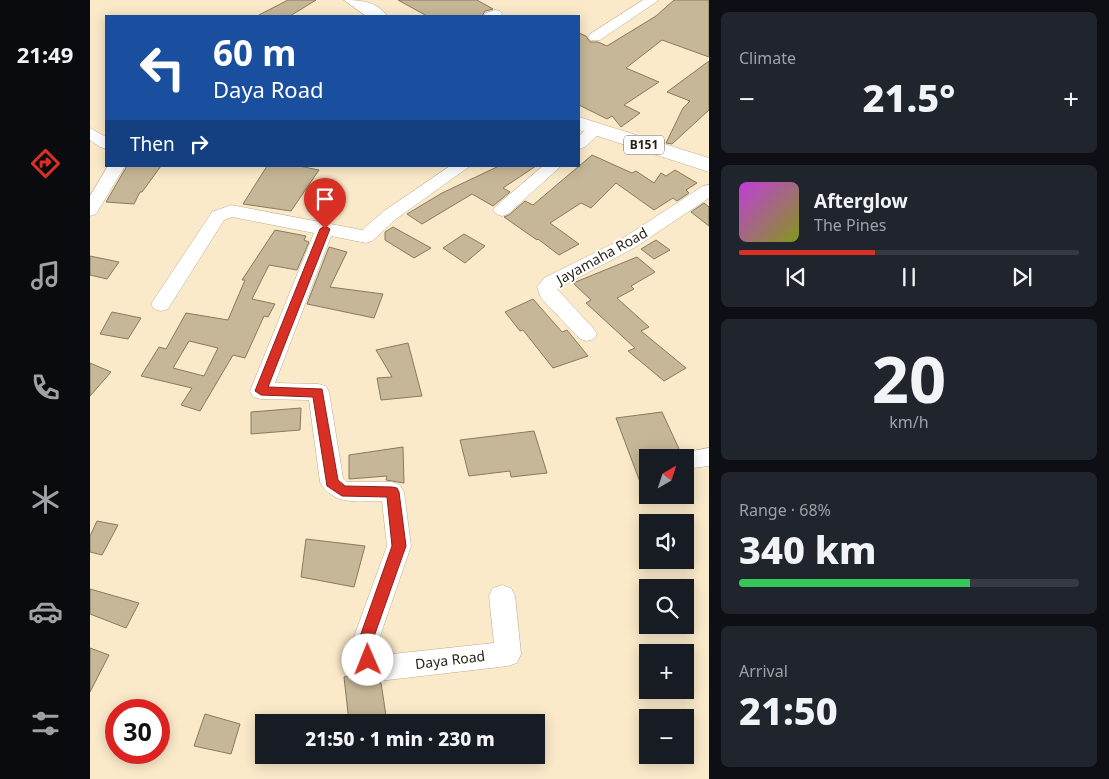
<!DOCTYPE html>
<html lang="en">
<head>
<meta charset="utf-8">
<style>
	:root { --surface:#171b24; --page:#20242c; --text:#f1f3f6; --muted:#9ea1a6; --line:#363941; --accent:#d93025 }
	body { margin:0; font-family:"Noto Sans",sans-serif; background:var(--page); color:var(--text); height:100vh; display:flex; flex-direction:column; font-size:19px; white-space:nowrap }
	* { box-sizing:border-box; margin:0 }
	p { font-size:16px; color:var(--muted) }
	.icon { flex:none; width:28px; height:28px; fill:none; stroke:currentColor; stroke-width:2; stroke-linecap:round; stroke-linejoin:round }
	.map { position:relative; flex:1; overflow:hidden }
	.sheet { display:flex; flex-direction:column; gap:12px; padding:12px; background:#0d0f14; width:400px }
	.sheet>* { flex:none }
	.guide { position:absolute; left:15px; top:15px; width:475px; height:152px; border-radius:0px; box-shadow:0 2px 12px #0003; background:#1a4fa0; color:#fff; overflow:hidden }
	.needle { width:32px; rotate:39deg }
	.tools { position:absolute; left:549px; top:449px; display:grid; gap:10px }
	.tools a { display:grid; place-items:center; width:55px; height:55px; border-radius:0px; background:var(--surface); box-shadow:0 2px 12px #0003; font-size:25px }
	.speed { position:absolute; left:15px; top:699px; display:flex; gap:10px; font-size:25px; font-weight:700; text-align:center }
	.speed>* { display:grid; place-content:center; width:65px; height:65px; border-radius:50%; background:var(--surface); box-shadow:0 2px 12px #0003; line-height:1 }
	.speed .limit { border:8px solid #d22; background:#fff; color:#111 }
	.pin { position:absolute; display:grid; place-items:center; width:42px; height:42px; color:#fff; margin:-51px -21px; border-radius:50% 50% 50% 0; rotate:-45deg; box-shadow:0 0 5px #0007 }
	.pin .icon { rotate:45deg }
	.me { position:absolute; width:55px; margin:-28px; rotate:359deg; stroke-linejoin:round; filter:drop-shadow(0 0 4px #0008) }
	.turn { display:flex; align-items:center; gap:18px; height:105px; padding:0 25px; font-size:22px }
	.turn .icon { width:65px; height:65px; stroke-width:2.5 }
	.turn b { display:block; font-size:35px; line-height:42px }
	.then { display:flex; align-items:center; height:48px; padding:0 25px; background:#0003; gap:10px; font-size:19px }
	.big { font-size:38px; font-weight:800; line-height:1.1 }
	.sheet .widget { flex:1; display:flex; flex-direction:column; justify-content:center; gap:8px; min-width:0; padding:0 18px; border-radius:8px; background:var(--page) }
	.sheet .dial { align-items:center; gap:0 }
	.dial b { font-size:65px; line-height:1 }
	.song { display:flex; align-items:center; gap:15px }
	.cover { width:60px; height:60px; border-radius:8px; background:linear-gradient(135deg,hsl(290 70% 55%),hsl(70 70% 35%)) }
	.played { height:5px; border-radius:2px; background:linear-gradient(90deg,var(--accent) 40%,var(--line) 40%) }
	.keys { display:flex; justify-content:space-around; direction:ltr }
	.heat { display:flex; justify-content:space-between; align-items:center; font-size:28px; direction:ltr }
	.charge { height:8px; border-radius:4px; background:linear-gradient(90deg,#34c759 68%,var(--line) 0) }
	.trip { position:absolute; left:165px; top:714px; width:290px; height:50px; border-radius:0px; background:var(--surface); box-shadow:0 2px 12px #0003; font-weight:800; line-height:50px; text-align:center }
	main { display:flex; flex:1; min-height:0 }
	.tabs { display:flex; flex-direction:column; width:90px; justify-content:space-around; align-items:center; background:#090b0e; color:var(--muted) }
	.tabs .icon { width:35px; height:35px }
	.tabs .selected { color:var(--accent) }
	.tabs b { font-size:22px; color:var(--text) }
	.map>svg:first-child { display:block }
	.building { fill:#c6b798; stroke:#887a5d; fill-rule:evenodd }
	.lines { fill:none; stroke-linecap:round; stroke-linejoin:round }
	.street-casing { stroke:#bdad8f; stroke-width:1 }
	.primary-casing { stroke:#bdad8f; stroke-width:1 }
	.street { fill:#fff; fill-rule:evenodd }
	.primary { fill:#fff; fill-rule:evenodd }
	.route { fill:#d93025; stroke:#8d1f18 }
	.labels { text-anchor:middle; stroke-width:4; stroke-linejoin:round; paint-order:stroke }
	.shield { fill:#fff; stroke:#66625a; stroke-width:1 }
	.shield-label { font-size:12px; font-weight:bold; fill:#251f14 }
	.street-label { font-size:14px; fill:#251f14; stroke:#fff }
</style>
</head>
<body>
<main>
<nav class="tabs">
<b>21:49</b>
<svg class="icon selected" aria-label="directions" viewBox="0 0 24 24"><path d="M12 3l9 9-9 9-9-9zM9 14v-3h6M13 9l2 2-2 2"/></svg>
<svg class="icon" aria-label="music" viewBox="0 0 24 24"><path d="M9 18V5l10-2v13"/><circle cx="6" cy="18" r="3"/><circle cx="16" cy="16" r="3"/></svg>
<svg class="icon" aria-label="phone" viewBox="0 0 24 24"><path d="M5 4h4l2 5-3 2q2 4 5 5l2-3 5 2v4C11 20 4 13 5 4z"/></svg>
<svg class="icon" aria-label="climate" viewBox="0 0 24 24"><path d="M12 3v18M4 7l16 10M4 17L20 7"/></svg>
<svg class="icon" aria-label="car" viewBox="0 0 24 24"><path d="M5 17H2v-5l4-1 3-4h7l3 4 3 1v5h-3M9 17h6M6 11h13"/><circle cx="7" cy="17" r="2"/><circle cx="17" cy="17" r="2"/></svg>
<svg class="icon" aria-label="filters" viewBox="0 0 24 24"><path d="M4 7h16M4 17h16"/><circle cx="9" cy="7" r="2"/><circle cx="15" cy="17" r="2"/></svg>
</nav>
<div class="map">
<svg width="619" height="779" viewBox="0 0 619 779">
	<rect width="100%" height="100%" fill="#faeaca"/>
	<path class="building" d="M198,0h28l-26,16h-33z
		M308,0h79l16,9 -8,2 -3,5h-55z
		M584,0h35v57l-47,-17 -36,28 33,14 -35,23 16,8 -19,14 -9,-11 -5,3 -28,-14v-72l7,3 4,6h8l9,4 49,-30z
		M619,61v49l-37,34 -6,-1 17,-35 7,-7 -23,-9z
		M502,155l40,18 4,-2 18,12 7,-10 5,3 9,-6 22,13 -11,7 3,3 -12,8 -4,-3 -19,12 -38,-27 -25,25 -10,-5 -31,20 29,21 -20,11 -21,-16 -1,1 -33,-23 5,-2 16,-14 8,4z
		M37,166h34l-19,26h-2l-6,12 -28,-2z
		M177,166h32l20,4 -28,41 -48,-7z
		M409,166h37l-33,22 7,4 -17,14 -21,-12 -50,30 -15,-10 35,-21z
		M614,203l5,4v19l-18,-14z
		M303,227l38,21 -17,10 -29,-18v-8z
		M185,230l31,6 -2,4 5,2 -12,28 -28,-5 -17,34 23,5 -7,13 -4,-1 -19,42 -12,-3 -33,56 -19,-6 11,-17 -51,-12 18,-29 7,2 20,-36 42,7 17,-40h-3zM99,341l29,7 -14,28 -31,-8z
		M374,234l21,12 -20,17 -22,-15z
		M566,240l14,10 -16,9 -13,-10z
		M239,247l18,5 -17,35 53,7 -9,24 -67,-14z
		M0,256l29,6 -12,17 -17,-4z
		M547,257l18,15 -24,14 3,3 -17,9 32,29 -8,4 45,37 -22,13 -36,-30 7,-3 -49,-45 5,-3 -18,-17z
		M443,299l29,33 5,-2 21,26 -35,12 -30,-38 -3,1 -15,-19z
		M22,312l29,6 -13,21 -28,-5z
		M318,343l14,53 -41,4 -4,-22 15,-1 -16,-27z
		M0,363l21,9 -21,24z
		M211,408l-1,22 -49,4v-22z
		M572,412l18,39 -5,3 -27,3 -2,41 -30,-80z
		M444,431l13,42 -36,4 -1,-6 -41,5 -9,-36z
		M313,447l1,36 -18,-3 1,-4 -38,3v-24z
		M7,521l21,4 -16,30 -12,-3v-16z
		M216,539l59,7 -11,41 -53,-10z
		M0,589l49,14 -13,25 -36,-14z
		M0,648l19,7 -19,37z
		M271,673l8,6 12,4 6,39h-38l-5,-45z
		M115,714l35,10 -9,30 -37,-8z"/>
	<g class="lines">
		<g class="street-casing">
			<path id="street" d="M553,0h16l-59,40h-10l-2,-3 2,-3z
				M405,10l5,1 2,3 -2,2h-16l2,-3z
				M505,125l6,2 2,3 -18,17 -6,2v-13l10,-9z
				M0,128l16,9v12l-6,-2 -10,-7z
				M18,166h17l-29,48 -6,2v-20z
				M360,166h20l-74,53 -24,22 -6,2 -35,-7 -56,147 43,1 8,2 3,6 14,86 4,4h45l8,3 4,7 7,54 -34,99 2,7 4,3 111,-12 -5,-47 4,-8 9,-3 9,3 4,8 6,58 -4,9 -9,3 -129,15 -9,-4 -11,-8 -8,-24 36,-99 -5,-45c-24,0 -49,5 -62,-19l-11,-82 -48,-1 -8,-2 -3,-6 64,-158 -82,-16 -8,3 -56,89 -7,2 -7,-2 -3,-5 61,-92 19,-7 131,25 22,-19z
				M453,166h18l-53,48 -6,2 -6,-2 -3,-4 3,-4z
				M619,185v13l-75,50 -77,41 37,40 3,5 -3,5 -7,2 -7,-2 -39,-41 -4,-11 7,-9 76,-38 83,-54z
				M619,448v18l-24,3v-11h-10l2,-4z"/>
		</g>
		<g class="primary-casing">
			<path id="primary" d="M254,0c16,0 33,1 43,16h-21z
				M489,117l130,41v14l-130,-42z"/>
		</g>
		<use href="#street" class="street"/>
		<use href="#primary" class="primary"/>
	</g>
	<path class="route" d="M235,226l5,3 -62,158 54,2 16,91 7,6 47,1 5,1 2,4 7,54 -35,99 4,15 -2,4 -5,2 -5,-2 -6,-19 35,-99 -5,-49 -45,-1 -15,-10 -14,-89 -52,-2 -6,-4 65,-162z"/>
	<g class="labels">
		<rect class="shield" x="534" y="135.5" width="40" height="19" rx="4"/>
		<g class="shield-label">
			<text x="554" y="149">B151</text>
		</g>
		<g class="street-label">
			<text transform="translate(512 256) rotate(-29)" y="5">Jayamaha Road</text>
			<text transform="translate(360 660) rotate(-7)" y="5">Daya Road</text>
		</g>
	</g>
</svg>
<div class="tools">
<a><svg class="needle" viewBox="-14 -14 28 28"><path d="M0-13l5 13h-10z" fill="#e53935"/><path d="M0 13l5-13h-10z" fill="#9ea1a6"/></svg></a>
<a><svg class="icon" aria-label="sound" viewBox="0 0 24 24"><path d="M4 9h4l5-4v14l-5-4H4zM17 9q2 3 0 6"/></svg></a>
<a><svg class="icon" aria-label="search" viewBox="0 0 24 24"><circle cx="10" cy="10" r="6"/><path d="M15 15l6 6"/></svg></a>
<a>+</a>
<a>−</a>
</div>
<div class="speed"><div class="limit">30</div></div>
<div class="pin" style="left:235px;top:229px;background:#d93025"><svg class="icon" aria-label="arrive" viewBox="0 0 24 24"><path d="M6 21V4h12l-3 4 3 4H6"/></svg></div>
<svg class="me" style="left:278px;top:660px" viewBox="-20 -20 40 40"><circle r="19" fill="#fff"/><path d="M0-13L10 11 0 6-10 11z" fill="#d93025"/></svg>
<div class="trip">21:50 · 1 min · 230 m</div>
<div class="guide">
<div class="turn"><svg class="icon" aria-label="left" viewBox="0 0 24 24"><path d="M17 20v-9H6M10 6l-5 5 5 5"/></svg><div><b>60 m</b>Daya Road</div></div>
<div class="then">Then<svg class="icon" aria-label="right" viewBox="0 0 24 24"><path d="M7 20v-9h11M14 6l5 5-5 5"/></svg></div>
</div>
</div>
<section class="sheet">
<div class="widget"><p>Climate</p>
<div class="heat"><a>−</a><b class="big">21.5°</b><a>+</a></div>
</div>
<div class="widget">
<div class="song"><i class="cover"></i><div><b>Afterglow</b><p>The Pines</p></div></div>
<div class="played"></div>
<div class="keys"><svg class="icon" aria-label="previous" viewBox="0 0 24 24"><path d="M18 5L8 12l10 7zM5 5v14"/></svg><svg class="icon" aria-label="pause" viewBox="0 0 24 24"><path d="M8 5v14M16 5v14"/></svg><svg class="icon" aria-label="next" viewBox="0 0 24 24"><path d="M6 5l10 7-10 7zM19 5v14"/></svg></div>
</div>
<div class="widget dial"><b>20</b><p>km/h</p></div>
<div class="widget"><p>Range · 68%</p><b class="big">340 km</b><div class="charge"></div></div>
<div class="widget"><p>Arrival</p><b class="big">21:50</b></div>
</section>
</main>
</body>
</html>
